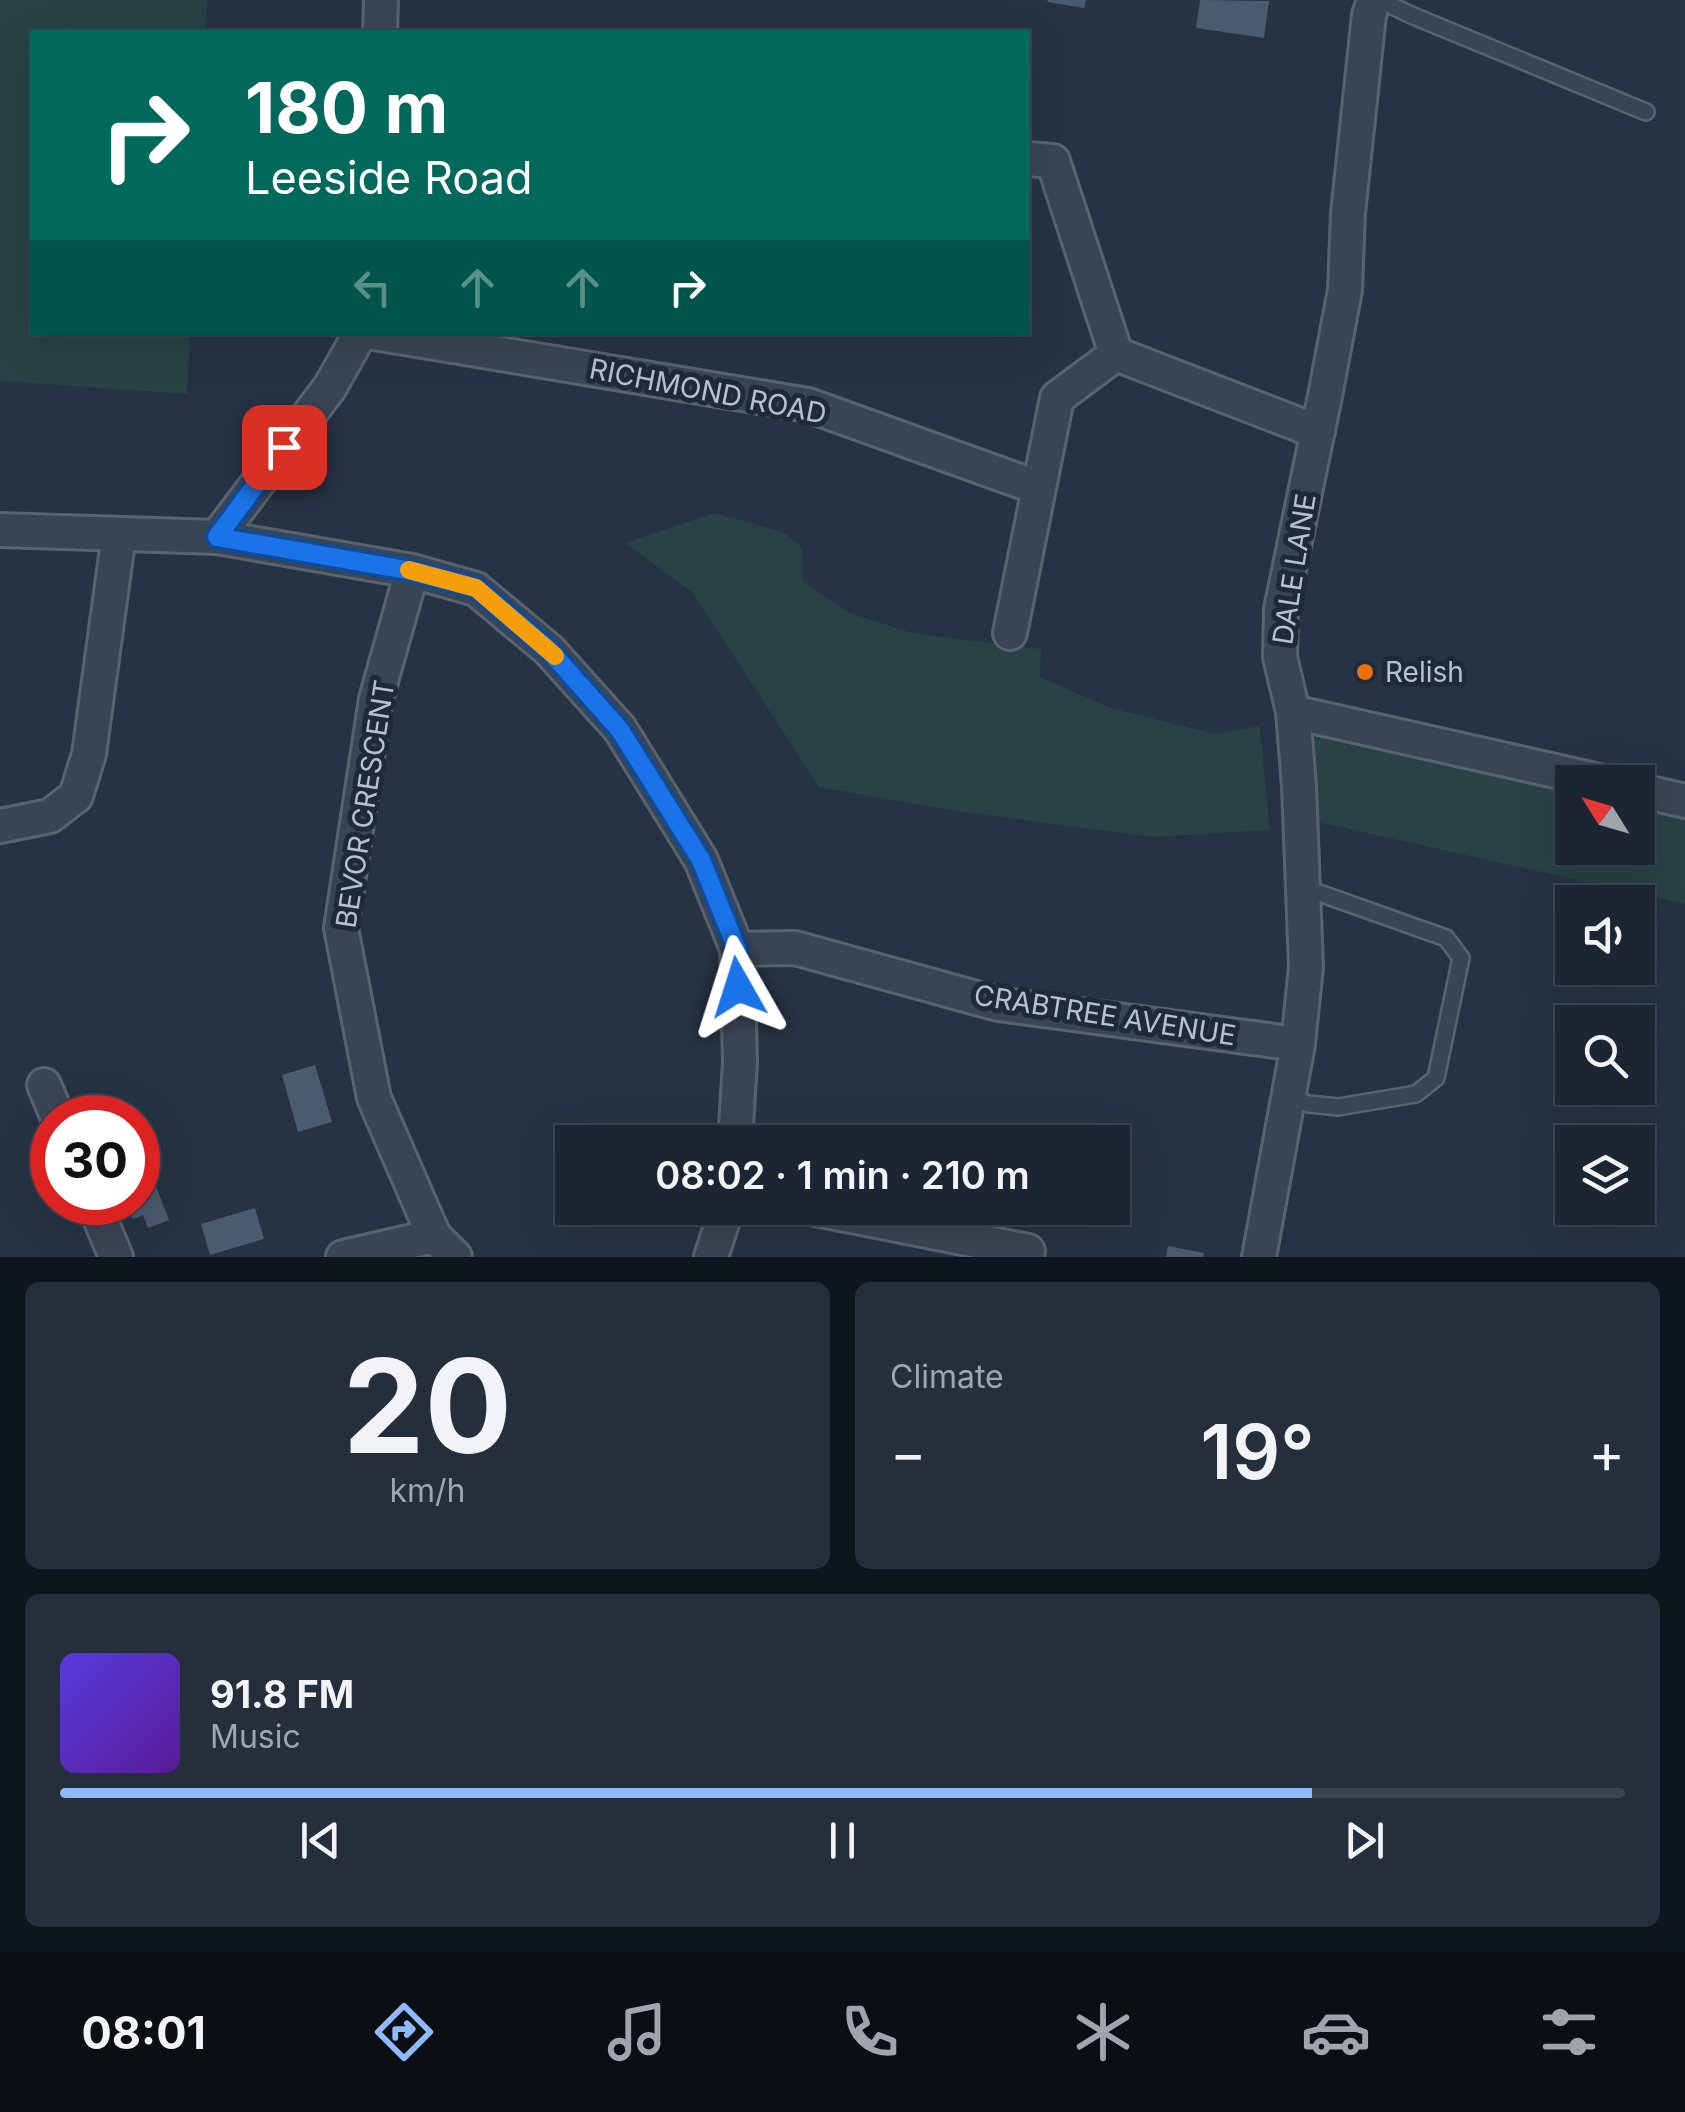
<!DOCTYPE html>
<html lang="en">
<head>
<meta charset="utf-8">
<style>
	:root { --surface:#1c2633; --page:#252e3b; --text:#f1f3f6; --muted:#a0a5ac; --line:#3a434e; --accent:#8dbafc }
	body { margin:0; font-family:Inter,sans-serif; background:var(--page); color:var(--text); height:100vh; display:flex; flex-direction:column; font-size:38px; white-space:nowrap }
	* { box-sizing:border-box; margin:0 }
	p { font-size:32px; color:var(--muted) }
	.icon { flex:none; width:55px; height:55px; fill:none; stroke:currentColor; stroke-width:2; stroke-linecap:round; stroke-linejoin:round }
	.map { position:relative; height:1257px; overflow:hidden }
	.details { display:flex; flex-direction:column; gap:25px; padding:25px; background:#0f151c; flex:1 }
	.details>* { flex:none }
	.guide { position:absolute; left:30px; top:30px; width:1000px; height:305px; border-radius:0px; box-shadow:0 10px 40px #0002,0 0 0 2px var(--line); background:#00695c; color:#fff; overflow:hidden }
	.needle { width:65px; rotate:307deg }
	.tools { position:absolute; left:1555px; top:765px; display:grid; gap:20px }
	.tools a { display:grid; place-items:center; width:100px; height:100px; border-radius:0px; background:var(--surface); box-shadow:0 10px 40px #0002,0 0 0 2px var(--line); font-size:50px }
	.speed { position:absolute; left:30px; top:1095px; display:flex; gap:20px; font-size:50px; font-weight:700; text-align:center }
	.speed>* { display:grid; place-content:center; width:130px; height:130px; border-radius:50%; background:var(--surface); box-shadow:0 10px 40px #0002,0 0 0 2px var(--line); line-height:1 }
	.speed .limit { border:15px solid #d22; background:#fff; color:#111 }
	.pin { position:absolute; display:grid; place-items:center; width:85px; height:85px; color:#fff; margin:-42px; border-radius:20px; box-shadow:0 5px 15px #0006 }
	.me { position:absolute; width:110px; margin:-55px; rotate:354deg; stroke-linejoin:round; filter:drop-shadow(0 0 8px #0008) }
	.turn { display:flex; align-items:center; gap:35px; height:210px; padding:0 50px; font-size:45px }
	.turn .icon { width:130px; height:130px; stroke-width:2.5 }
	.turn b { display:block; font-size:70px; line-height:85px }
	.lanes { display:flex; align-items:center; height:95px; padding:0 50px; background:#0003; justify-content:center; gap:50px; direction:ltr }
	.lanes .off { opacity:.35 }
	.big { font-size:75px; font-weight:600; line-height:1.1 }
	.details .widget { flex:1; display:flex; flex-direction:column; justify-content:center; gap:15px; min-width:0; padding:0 35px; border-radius:15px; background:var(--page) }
	.details .dial { align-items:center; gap:0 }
	.dial b { font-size:130px; line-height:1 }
	.song { display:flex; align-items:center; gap:30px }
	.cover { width:120px; height:120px; border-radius:15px; background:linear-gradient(135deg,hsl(250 70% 55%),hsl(270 70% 35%)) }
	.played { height:10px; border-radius:5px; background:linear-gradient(90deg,var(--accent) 80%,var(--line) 80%) }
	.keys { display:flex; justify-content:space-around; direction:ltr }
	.heat { display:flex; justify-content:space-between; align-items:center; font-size:55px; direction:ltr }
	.details .tiles { flex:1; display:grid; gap:25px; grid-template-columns:1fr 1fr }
	.widget:last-child { grid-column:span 2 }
	.trip { position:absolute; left:555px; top:1125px; width:575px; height:100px; border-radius:0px; background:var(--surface); box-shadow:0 10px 40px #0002,0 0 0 2px var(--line); font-weight:600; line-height:100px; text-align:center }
	.tabs { display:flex; height:160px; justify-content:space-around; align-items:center; background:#0b0f14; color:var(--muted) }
	.tabs .icon { width:70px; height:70px }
	.tabs .selected { color:var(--accent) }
	.tabs b { font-size:45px; color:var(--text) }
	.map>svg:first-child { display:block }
	.green { fill:#284245 }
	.building { fill:#4c5a6d }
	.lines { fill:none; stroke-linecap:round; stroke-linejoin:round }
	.service-casing { stroke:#596370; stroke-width:20 }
	.minor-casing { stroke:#596370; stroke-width:38 }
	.service { stroke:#3a4553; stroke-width:15 }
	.minor { stroke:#3a4553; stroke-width:32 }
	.route-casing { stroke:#114b97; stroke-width:25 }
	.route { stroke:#1a73e8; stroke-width:18 }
	.slow { stroke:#f59e0b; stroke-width:18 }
	.food-dot { fill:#e8710a; stroke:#1f2a39; stroke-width:4 }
	.labels { text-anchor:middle; stroke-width:10; stroke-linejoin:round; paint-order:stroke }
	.street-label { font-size:28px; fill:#b8c0cd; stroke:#1f2a39 }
	.poi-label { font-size:28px; fill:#b8c0cd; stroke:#1f2a39; text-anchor:start }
</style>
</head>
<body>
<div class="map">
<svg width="1685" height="1257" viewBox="0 0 1685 1257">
	<rect width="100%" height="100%" fill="#263344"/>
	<path class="green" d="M0,0h207l-2,32h-173v300l158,1 -3,61 -187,-13z
		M715,513l68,19 19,15 1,34 44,31 65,21 129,16 -1,28 68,30 107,27 45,-8 10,104 -117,7 -198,-26 -136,-24 -126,-194 -68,-50z
		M1319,732l253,54v62h66v-46l47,11v91l-367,-82 -8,-77z"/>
	<path class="building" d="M1048,0h38l-2,8 -37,-6z
		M1200,0l69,1 -5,37 -68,-10z
		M315,1065l17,57 -34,10 -16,-57z
		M143,1153l26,67 -21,8 -5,-13 -10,4 -6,-17h11v-47z
		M255,1208l9,31 -54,16 -9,-31z
		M1168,1246l36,7 -1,4h-37z"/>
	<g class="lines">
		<g class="service-casing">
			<path id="service" d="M1380,0l31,15 235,97
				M1287,1098l22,6 29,3 78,-13 20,-16 25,-120 -15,-20 -141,-50"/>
		</g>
		<g class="minor-casing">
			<path id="minor" d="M380,32l1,-32
				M1028,159l25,2 63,193 202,78
				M368,332l440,73 231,83
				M0,530l217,7 195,34 64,18 73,61 71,79 81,131 36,89 3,113 -5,80
				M217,537l113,-150 31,-55
				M412,571l-36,128 -35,229 33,170 60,138 21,21
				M1010,633l47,-235 59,-44
				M1293,712l311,70
				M1638,790l47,11
				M0,826l50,-10 26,-20 13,-42 30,-220
				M737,949l58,-1 203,56 300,40
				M44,1085l14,33
				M93,1202l23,55
				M811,1208l217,43
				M343,1257l91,-21
				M711,1257l16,-49
				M1259,1257l39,-213 8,-77 -7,-181 -6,-74 -13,-55 1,-48 44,-213 20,-106 3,-77 21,-198 5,-15"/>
		</g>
		<use href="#service" class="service"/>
		<use href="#minor" class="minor"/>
	</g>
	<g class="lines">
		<g class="route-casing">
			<path id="route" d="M284,447l-67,90 195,34 64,17 73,62 71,80 81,130 36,89 1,38"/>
		</g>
		<use href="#route" class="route"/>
		<path class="slow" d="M409,570l67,18 79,68"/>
	</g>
	<circle class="food-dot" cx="1365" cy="672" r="10"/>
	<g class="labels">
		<g class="street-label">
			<text transform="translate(708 391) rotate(11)" y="10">RICHMOND ROAD</text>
			<text transform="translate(1294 569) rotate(-81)" y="10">DALE LANE</text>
			<text transform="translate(365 804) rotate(-81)" y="10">BEVOR CRESCENT</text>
			<text transform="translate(1105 1015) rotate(9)" y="10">CRABTREE AVENUE</text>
		</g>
		<g class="poi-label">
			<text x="1385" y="682">Relish</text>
		</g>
	</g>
</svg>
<div class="tools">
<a><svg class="needle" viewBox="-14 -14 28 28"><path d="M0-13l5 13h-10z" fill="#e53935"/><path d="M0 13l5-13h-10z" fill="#a0a5ac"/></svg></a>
<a><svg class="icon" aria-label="sound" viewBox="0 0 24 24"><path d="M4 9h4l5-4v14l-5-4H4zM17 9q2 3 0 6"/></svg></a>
<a><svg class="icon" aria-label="search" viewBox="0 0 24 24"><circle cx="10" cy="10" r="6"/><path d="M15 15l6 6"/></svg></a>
<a><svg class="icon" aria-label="layers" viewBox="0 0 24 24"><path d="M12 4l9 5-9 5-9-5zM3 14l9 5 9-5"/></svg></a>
</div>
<div class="speed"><div class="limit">30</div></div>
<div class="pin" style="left:284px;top:447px;background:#d93025"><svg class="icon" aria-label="arrive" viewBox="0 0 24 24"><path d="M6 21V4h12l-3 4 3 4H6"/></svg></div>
<svg class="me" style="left:738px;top:987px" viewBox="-20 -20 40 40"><path d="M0-17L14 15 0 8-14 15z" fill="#1a73e8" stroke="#fff" stroke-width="4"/></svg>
<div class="trip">08:02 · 1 min · 210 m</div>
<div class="guide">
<div class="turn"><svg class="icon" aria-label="right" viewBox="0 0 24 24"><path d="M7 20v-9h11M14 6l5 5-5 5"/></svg><div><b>180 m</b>Leeside Road</div></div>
<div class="lanes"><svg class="icon off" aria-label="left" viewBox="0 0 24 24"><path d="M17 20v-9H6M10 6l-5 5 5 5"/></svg><svg class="icon off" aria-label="ahead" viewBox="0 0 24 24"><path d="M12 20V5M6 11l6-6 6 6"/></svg><svg class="icon off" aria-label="ahead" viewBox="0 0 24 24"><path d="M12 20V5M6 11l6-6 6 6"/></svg><svg class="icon" aria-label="right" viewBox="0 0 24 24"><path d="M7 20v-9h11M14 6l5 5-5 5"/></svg></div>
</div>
</div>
<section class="details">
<div class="tiles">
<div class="widget dial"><b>20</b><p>km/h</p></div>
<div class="widget"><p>Climate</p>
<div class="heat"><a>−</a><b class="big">19°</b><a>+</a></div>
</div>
<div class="widget">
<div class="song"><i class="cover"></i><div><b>91.8 FM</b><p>Music</p></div></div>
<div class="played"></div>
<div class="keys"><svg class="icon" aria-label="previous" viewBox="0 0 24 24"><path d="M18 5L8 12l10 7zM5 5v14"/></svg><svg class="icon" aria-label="pause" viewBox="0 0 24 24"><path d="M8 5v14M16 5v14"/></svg><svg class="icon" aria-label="next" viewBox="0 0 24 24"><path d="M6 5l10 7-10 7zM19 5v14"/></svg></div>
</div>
</div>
</section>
<nav class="tabs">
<b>08:01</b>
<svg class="icon selected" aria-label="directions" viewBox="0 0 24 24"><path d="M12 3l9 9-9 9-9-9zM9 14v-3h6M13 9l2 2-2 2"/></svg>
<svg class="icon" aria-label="music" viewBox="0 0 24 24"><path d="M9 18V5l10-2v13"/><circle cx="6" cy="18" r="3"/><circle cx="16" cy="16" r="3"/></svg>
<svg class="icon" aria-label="phone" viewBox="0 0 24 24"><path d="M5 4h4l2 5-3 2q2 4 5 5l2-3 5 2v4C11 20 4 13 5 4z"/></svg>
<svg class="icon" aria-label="climate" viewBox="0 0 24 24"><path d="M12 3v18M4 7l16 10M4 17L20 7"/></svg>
<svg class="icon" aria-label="car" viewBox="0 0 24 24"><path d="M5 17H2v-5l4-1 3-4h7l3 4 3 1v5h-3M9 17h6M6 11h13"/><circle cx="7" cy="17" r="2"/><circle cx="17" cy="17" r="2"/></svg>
<svg class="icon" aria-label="filters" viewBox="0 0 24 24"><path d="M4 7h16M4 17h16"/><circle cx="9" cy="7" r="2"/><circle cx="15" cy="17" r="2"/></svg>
</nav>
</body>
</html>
